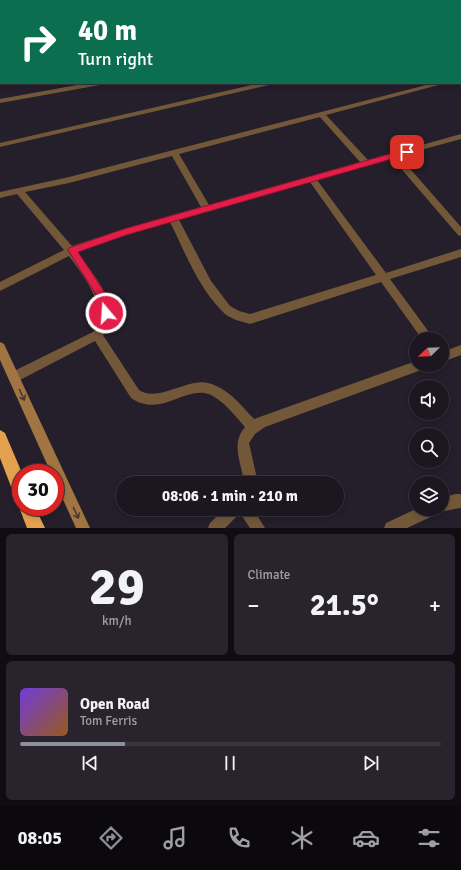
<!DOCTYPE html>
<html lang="en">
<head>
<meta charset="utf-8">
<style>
	:root { --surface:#1c1620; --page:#29232d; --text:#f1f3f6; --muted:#a09fa5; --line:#3a353e; --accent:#8c9099 }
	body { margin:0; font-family:Signika,sans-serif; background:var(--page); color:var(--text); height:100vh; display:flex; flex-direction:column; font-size:15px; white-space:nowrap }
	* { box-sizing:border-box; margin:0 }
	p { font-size:13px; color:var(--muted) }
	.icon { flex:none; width:22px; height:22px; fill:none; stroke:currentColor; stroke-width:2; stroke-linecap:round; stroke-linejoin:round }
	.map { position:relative; height:528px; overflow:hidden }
	.panel { display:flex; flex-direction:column; gap:6px; padding:6px; background:#0f0c12; flex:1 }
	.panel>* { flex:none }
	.hud { position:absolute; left:0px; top:0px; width:461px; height:84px; box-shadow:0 2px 6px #0003,0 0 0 1px var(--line); background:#0b6e4f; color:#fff; overflow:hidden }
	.needle { width:26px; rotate:247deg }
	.tools { position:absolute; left:409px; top:332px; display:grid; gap:8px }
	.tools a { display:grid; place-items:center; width:40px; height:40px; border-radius:50%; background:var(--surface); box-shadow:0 2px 6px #0003,0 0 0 1px var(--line); font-size:20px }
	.speed { position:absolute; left:12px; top:464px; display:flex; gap:8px; font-size:20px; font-weight:700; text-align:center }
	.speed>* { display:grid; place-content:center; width:52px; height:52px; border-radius:50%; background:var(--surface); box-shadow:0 2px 6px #0003,0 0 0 1px var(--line); line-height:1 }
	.speed .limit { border:6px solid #d22; background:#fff; color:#111 }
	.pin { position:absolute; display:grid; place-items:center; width:34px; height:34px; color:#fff; margin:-17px; border-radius:8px; box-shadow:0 2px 6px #0006 }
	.me { position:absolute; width:44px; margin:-22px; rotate:342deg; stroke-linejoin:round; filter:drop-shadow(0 0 3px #0008) }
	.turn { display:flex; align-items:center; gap:14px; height:84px; padding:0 12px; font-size:18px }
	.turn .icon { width:52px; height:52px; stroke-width:2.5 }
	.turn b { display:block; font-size:28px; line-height:34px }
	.big { font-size:30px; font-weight:700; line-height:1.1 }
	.panel .card { flex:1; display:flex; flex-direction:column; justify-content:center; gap:6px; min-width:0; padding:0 14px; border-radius:6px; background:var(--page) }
	.panel .dial { align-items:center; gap:0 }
	.dial b { font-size:52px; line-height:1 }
	.song { display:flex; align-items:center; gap:12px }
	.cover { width:48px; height:48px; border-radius:6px; background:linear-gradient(135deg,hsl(260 70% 55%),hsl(30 70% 35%)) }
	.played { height:4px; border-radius:2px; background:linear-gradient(90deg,var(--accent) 25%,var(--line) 25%) }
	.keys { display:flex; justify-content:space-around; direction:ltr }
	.heat { display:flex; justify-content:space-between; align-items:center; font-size:22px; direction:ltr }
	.panel .tiles { flex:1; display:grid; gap:6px; grid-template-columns:1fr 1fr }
	.card:last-child { grid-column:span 2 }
	.trip { position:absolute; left:116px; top:476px; width:228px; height:40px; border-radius:20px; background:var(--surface); box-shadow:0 2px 6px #0003,0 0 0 1px var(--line); font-weight:700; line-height:40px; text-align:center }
	.dock { display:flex; height:64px; justify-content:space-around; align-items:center; background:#0b090d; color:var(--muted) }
	.dock .icon { width:28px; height:28px }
	.dock .on { color:var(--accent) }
	.dock b { font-size:18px; color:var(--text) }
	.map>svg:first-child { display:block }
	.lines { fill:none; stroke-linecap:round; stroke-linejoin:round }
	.lane { fill:#725839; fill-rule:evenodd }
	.street { fill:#725839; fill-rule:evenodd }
	.secondary { fill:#a07542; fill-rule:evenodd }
	.highway { fill:#e4a14d; fill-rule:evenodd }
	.oneway { stroke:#4a3832 }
	.route { fill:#e11d48; stroke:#92132f }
</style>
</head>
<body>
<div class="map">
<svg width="461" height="528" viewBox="0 0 461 528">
	<rect width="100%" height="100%" fill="#251e2b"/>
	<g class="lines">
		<path class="lane" d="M460,41h1v4h-1z"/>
		<path class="street" d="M357,0h6l1,1h-6z
			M0,68h1v4h-1z
			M460,78h1v4h-1z
			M88,83h16l-4,2 -100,18v-4z
			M260,83h13l-4,2 -269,62v-4z
			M434,83h12l-120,32 42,45 93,-26v5l-62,17 62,71v9l-3,-1 -66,-77 -75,22 69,93 75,-24v8l-71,22 44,60h-12l-41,-57 -131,42c-10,-3 -21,-5 -28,-13 -24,-24 -37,-59 -52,-89l-43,13 -50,17c13,18 38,46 34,70 0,5 -4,10 -8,13l36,55c20,13 47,-12 69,-7 20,5 33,22 46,36l162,-58v4h10l-2,4 -159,58 -10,7 -6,9 9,40h-14c-2,-20 -14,-38 1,-56 -10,-11 -20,-25 -34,-32 -26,-11 -49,24 -80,3l-36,-57 -77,40 -4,1 -4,-1 -2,-4 2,-4 83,-41 8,-10c-2,-26 -17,-46 -32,-66l-69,35v-9l64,-32 -47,-56 -17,4v-6l69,-15zM320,117l40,45 -151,43 -30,-51zM172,156l29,51 -80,23 -49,16 -47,-54 44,-9zM310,182l66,93 -126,39 -11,-3 -9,-5 -19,-25 -32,-61z
			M461,345v10l-19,7v-10z
			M455,494h6v14c-7,0 -16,5 -23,2l-1,4 -30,14h-23l2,-5 30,-14h26v-11z
			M224,509h29l12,19h-15l-10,-15 -15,15h-17l2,-5z"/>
		<path class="secondary" d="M0,342l4,2 86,184h-14l-21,-46v-9h-4l-51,-113z"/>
		<path class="highway" d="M0,430l5,3 17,40 -1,26 -6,-2 -15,-39z
			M21,501v6h14l10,21h-18l-8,-21z"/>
	</g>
	<defs><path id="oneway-shaft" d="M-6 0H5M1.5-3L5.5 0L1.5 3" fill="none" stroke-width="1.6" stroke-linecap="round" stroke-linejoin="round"/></defs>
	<g class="oneway">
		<use href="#oneway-shaft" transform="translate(22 395) rotate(65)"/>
		<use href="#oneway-shaft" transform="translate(76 513) rotate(65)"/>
	</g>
	<path class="route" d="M404,150h3l3,2 -1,2 -283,81 -48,17 25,38 8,23 -1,3h-7l-8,-23 -27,-43 1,-2 55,-19z"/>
</svg>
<div class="tools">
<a><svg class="needle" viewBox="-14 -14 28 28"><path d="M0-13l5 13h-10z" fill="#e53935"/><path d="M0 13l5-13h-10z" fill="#a09fa5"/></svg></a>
<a><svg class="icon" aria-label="sound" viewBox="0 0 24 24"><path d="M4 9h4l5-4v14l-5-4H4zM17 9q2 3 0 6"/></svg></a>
<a><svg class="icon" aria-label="search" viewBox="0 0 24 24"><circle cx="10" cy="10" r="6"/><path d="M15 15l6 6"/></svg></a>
<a><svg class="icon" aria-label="layers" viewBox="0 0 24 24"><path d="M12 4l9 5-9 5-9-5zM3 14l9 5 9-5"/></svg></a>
</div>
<div class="speed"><div class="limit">30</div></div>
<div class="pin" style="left:407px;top:152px;background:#d93025"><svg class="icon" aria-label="arrive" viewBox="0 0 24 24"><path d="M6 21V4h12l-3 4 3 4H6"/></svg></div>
<svg class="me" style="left:106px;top:313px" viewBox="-20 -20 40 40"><circle r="17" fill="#e11d48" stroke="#fff" stroke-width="3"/><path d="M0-11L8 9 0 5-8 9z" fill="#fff"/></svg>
<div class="trip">08:06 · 1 min · 210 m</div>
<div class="hud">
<div class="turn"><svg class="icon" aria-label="right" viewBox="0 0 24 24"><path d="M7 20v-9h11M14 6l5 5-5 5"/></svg><div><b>40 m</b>Turn right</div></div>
</div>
</div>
<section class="panel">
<div class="tiles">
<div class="card dial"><b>29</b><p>km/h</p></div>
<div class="card"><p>Climate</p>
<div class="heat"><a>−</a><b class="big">21.5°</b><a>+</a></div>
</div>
<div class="card">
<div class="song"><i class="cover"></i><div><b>Open Road</b><p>Tom Ferris</p></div></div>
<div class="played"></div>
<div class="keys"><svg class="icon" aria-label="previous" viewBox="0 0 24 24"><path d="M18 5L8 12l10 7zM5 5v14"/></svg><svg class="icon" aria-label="pause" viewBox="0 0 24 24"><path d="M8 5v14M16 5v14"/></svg><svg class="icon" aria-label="next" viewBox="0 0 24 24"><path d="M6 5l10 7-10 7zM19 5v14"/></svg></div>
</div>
</div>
</section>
<nav class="dock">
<b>08:05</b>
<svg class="icon on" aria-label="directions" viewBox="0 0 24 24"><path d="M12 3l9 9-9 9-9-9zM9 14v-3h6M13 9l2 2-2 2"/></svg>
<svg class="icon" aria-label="music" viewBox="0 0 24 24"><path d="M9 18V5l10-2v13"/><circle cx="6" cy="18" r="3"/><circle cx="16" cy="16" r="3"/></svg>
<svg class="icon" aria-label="phone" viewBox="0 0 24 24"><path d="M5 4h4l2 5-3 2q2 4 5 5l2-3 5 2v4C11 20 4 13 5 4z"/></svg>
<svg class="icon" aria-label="climate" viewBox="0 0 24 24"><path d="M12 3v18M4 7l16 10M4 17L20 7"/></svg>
<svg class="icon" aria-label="car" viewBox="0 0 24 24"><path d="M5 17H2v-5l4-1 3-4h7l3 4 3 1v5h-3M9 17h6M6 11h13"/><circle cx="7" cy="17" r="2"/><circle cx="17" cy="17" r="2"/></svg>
<svg class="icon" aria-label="filters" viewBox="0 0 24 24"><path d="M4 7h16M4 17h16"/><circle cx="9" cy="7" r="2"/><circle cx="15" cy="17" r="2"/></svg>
</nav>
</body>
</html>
